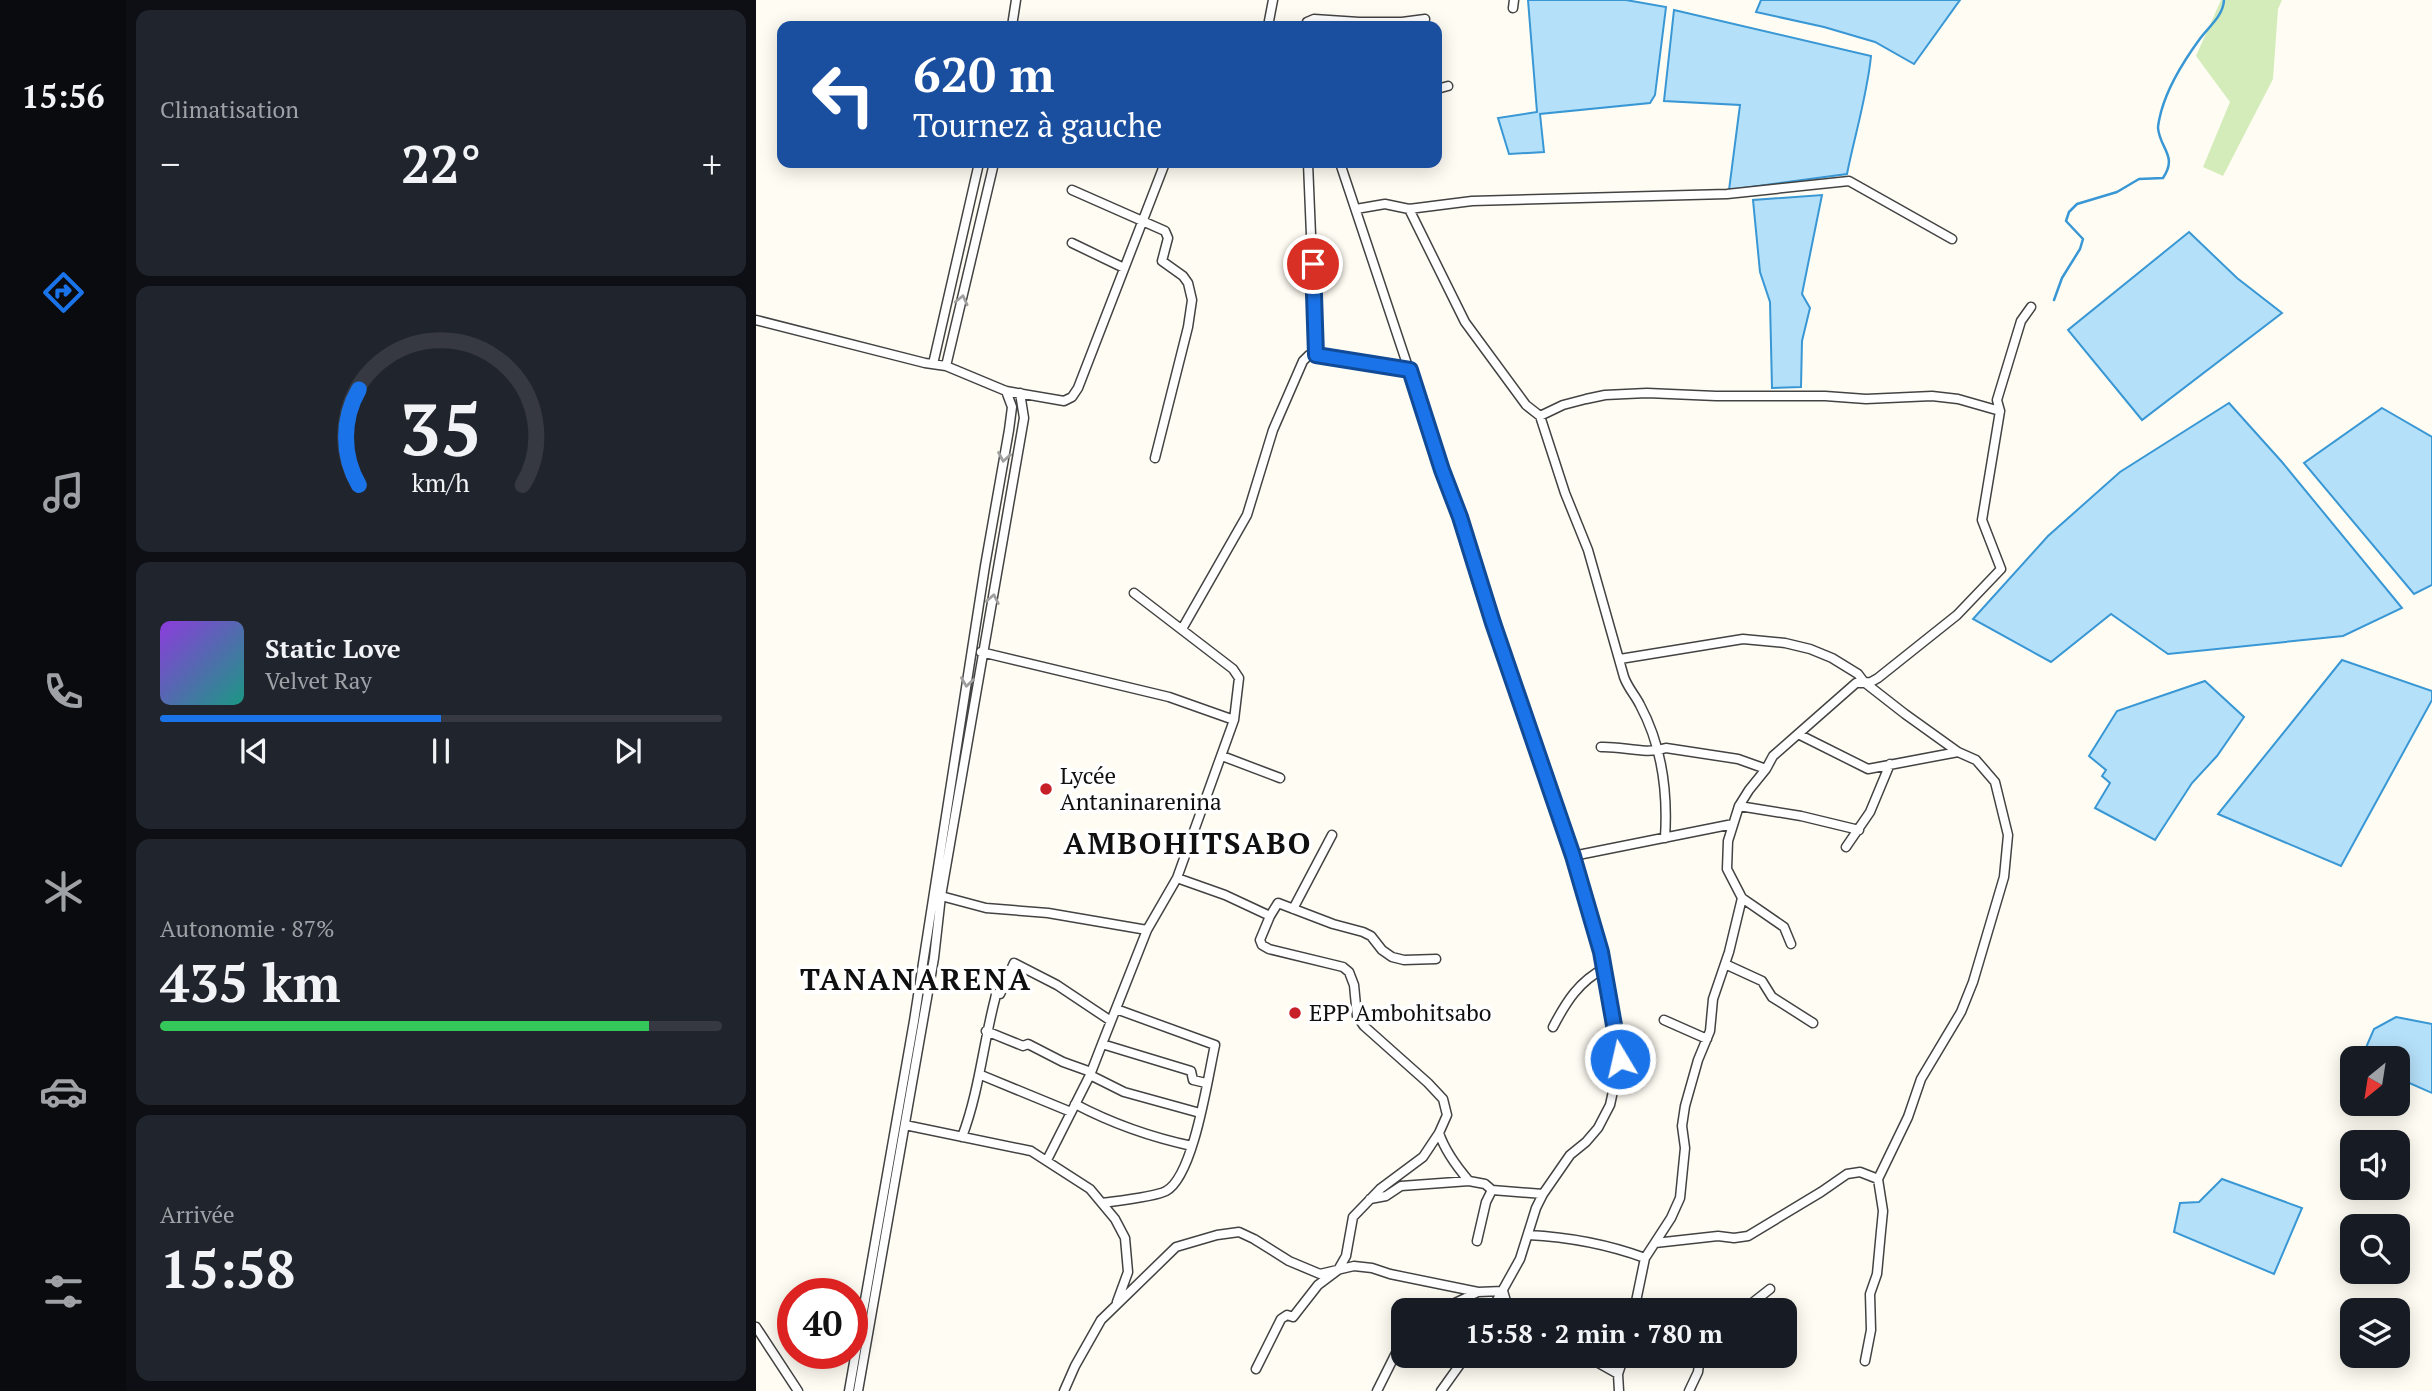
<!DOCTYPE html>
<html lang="fr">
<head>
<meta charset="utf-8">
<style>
	:root { --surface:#171b24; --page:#20242c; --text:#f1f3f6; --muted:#9ea1a6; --line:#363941; --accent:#1a73e8 }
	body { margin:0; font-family:"PT Serif",serif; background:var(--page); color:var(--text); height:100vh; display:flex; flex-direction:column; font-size:26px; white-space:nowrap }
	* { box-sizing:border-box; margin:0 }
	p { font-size:23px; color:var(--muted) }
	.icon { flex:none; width:38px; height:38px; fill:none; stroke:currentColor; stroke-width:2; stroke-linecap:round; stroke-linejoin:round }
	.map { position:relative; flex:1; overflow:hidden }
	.side { display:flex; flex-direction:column; gap:10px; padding:10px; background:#0d0f14; width:630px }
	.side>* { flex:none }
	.hud { position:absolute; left:21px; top:21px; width:665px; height:147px; border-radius:14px; box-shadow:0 4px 18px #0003; background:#1a4fa0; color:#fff; overflow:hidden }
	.needle { width:46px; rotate:210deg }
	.fabs { position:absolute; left:1584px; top:1046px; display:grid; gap:14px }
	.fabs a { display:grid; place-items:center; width:70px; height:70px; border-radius:14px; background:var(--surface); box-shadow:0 4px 18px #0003; font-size:35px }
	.speed { position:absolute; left:21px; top:1278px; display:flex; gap:14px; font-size:35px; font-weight:700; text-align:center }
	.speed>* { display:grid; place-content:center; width:91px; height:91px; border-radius:50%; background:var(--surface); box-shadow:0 4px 18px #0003; line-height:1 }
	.speed .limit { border:10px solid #d22; background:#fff; color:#111 }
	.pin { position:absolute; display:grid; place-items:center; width:60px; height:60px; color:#fff; margin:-30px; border:4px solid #fff; border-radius:50%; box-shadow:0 2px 7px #0007 }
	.me { position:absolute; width:77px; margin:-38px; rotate:351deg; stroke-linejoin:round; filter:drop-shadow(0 0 5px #0008) }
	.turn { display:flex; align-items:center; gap:24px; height:147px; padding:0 21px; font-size:32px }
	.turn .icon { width:91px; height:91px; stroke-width:2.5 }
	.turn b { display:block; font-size:49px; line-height:60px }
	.big { font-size:52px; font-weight:700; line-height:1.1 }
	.side .card { flex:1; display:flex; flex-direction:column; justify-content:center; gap:10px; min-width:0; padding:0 24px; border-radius:14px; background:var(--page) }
	.side .dial { align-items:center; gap:0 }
	.dial svg { height:182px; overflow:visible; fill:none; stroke:var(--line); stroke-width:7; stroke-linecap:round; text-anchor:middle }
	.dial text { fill:var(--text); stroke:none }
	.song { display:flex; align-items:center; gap:21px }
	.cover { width:84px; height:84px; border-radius:10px; background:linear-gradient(135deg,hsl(270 70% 55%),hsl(170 70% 35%)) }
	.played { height:7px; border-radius:4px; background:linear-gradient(90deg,var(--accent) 50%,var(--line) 50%) }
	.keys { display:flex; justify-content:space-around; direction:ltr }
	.heat { display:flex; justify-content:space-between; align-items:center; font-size:38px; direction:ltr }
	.charge { height:10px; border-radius:5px; background:linear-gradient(90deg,#34c759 87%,var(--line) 0) }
	.trip { position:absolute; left:635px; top:1298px; width:406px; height:70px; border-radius:14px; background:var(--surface); box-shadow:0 4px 18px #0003; font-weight:700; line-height:70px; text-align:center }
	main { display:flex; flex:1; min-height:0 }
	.tab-bar { display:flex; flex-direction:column; width:126px; justify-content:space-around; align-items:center; background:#090b0e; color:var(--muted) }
	.tab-bar .icon { width:49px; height:49px }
	.tab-bar .active { color:var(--accent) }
	.tab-bar b { font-size:32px; color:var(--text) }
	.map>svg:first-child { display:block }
	.green { fill:#d4ecba }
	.water { fill:#b5e0f9; stroke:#3897d4; stroke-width:2 }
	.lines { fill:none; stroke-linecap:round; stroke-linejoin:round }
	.stream { stroke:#3897d4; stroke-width:2.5 }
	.minor-casing { stroke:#434343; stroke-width:11 }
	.minor { stroke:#fff; stroke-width:8 }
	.oneway { stroke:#9f9f9f }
	.route-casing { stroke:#114b97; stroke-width:18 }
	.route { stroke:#1a73e8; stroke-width:12 }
	.poi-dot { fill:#c82029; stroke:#fff; stroke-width:2.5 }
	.labels { text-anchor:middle; stroke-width:7; stroke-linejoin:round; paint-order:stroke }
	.poi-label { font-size:23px; fill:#101010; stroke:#fff; text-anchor:start }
	.district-label { font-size:30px; font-weight:bold; letter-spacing:2px; fill:#101010; stroke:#fff }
</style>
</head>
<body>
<main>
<nav class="tab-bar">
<b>15:56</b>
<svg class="icon active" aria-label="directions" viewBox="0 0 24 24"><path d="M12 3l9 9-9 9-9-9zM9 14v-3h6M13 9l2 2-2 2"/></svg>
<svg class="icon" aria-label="music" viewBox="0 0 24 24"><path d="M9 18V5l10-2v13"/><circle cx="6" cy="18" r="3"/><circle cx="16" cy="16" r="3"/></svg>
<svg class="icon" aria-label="phone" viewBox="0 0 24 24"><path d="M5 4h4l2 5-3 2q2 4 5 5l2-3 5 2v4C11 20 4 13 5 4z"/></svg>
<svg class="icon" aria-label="climate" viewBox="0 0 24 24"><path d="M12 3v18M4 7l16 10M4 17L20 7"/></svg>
<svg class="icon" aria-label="car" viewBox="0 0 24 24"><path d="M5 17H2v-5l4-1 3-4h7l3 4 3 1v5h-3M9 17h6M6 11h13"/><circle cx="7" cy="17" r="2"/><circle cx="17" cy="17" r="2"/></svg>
<svg class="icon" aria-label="filters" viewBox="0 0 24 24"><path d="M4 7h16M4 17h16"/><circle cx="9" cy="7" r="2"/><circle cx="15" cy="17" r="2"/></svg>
</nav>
<section class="side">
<div class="card"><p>Climatisation</p>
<div class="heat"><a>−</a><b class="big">22°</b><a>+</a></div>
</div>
<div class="card dial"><svg viewBox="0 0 100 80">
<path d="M14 69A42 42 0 1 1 86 69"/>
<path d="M14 69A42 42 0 0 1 14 27" stroke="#1a73e8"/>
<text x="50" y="56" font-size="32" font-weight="700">35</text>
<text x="50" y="72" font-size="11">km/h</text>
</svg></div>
<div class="card">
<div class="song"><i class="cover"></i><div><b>Static Love</b><p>Velvet Ray</p></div></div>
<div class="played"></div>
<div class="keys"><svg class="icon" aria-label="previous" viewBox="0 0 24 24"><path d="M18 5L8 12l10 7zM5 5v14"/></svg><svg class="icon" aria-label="pause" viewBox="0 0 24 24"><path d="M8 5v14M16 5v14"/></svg><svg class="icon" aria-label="next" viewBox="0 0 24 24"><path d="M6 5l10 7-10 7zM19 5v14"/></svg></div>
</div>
<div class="card"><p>Autonomie · 87%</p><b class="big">435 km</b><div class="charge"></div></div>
<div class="card"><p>Arrivée</p><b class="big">15:58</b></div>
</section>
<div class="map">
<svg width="1676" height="1391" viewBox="0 0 1676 1391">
	<rect width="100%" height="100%" fill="#fffdf3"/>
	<path class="green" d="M1465,0h61l-4,9 -5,70 -50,97 -20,-9 27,-65 -34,-46z"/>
	<path class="water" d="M772,0h98l40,7 -11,88 -5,8 -110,11 4,38 -35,2 -11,-36 39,-6z
		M1005,0h199l-46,64 -39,-22 -51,-15 -68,-15z
		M918,10l197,46c-4,40 -16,78 -24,118l-118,16 11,-85 -76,-4z
		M1066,195l-20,99 8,14 -8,33 -1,46 -29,1 -2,-86 -10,-30 -7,-72z
		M1433,232l48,46 45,35 -140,107 -74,-90z
		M1473,403l53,59 120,146 -59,28 -175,18 -57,-40 -60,48 -78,-43 75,-83 72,-64z
		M1626,408l50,29v148l-18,9 -110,-131z
		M1586,660l90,31v9l-91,166 -123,-52z
		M1449,681l39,36 -27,39 -25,27 -37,57 -60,-32 15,-25 -8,-7 4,-6 -17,-14 28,-45z
		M1640,1017l36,7v69l-34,-15v-19h-37l13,-30z
		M1466,1179l80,29 -28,66 -100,-42 6,-29 19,-1z"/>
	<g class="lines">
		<path class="stream" d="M1298,300l8,-22 18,-29 3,-10 -17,-18 3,-9 8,-8 40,-12 22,-13 24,-1c15,-22 -3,-29 -5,-50 0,-4 2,-12 3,-16 7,-26 22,-50 38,-72 9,-13 24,-23 25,-40"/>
		<g class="minor-casing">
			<path id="minor" d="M757,8l1,-8
				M256,26l4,-26
				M512,26l5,-26
				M551,26v-4l7,-3 45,3h43l23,-3
				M681,89l11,-3
				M552,163l8,192
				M584,163l102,306 18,48 33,106 80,233 28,96 19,107 -10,46 -12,23 -12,14 -16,13 -27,39 -7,14 -16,51 -29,52
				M316,190l93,41 3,7 -6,23 21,15 5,7 4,17 -4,27 -33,131
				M600,209l29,-5 24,5 63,-8 255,-7 122,-13 103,58
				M653,209l56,113 61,83 14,11 23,-11 23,-6 19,-4 42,-2 69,3h109l41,3 66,-3 26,3 42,12 -18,109 19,49 -44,46 -79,63 -7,4 -15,1 -58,51
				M316,243l52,25
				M0,320l169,43 21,3 60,25 58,10 8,-4 6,-9 87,-225
				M177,364l46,-201
				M190,366l48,-203
				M1244,411l-3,-11 24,-79 10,-14
				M784,416l25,77 23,57 36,127c4,11 11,18 16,28 22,41 28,87 25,133
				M378,593l99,76 6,9 -5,42
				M426,629l65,-114 26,-85 30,-69 6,-6h7l94,15
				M225,652l188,45 65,23 -57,158 -30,52 -45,114
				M864,659l123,-20 42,4 25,6 22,9 26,16 6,8 41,32 53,38 18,8 19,22 13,53 -4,42 -31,105 -12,30 -40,67 -13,38 -30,62 5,32 -2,20 -4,43 -7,20 1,36 -6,31
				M845,747c22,-1 44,8 65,1l72,11 28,10
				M466,756l58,22
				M983,806l62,10 58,14
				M1090,847l24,-35 20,-48
				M817,856l160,-32
				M421,878l48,17 45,21 -10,24 2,5 7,4 74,18 6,5 5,13 3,31 7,10 64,57 15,16 4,16 -8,18 -16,24 -43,32 -27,28 -7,39 -8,14 -20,15 -25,32 -6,-2 -6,4 -25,50
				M185,896l45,12 62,5 99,17
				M537,909l39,-74
				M514,916l8,-13 55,21 30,8 8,4 11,14 10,7 12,3 32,-1
				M1035,944l-7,-17 -42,-29 -15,-29 1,-28 11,-35 10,-16 17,-21 7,-13 25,-22 70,35 90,-17
				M969,964l37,17 10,16 41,26
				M908,1020l43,19
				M797,1027c13,-25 26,-46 52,-59
				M230,1031l37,15 5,-2 35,18 28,10
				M225,1075l90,37
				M334,1075l34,17 76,21
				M319,1104c38,20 75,33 117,42
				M149,1125l126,26 59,38 25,30 10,19 3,34 -11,30
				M683,1133c6,18 18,34 30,48
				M206,1137c17,-45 21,-92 33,-138l1,-5h4l14,-31 43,22 54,36
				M291,1160l43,-85 12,-31 89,27 2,9 13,3
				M614,1199l16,-3 15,-10 68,-5 16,3 7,6 51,4
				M346,1203c14,-2 53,-6 64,-12 28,-15 42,-115 49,-146l-99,-36
				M772,1235c40,2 79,9 117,23
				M721,1241l9,-39 6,-12
				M899,1243l63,-7 16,2 14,-2 73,-44 26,-18 13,-2 18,7
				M747,1291l3,10 11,10
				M682,1311l38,-18
				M878,1311l11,-53 26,-40 9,-20 5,-50 -3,-22 3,-20 13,-46 12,-29 3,-32 16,-47 13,-54
				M986,1311l28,-22
				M0,1327l42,64
				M830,1356l32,18 1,17
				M862,1374l6,-18
				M93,1391l65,-370 71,-455 24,-136 3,-23 -6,-16
				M102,1391l76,-433 7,-62 83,-478 -4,-25
				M308,1391l11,-25 26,-46 75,-73 41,-12 22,-3 15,7 35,22 31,13 34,-8 18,2 18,6 88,18 25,-1
				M621,1391l27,-54
				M685,1391l25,-35
				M933,1391l9,-19 2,-16"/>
		</g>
		<use href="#minor" class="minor"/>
	</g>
	<defs><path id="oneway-chevron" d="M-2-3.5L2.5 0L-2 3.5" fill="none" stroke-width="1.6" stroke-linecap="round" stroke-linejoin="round" transform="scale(1.75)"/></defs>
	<g class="oneway">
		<use href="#oneway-chevron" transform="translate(206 300) rotate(-77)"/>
		<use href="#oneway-chevron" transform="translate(248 457) rotate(100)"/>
		<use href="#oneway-chevron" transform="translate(237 599) rotate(-79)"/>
		<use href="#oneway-chevron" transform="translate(211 682) rotate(98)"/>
	</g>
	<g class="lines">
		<g class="route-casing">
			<path id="route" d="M557,264l3,91 94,15 32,100 18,47 33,106 80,233 28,96 19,107"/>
		</g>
		<use href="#route" class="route"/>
	</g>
	<g class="poi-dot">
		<circle cx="290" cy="789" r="7"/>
		<circle cx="539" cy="1013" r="7"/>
	</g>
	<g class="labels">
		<g class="poi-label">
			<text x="304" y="784">Lycée<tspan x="304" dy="26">Antaninarenina</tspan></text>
			<text x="553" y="1021">EPP Ambohitsabo</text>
		</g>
		<g class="district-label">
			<text x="432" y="854">AMBOHITSABO</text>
			<text x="160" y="990">TANANARENA</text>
		</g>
	</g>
</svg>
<div class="fabs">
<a><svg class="needle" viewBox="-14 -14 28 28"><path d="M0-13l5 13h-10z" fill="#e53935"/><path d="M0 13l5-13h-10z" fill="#9ea1a6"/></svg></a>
<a><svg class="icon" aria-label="sound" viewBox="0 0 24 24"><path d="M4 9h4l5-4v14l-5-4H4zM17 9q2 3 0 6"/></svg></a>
<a><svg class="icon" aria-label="search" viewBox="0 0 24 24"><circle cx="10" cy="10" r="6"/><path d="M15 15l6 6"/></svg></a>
<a><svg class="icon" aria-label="layers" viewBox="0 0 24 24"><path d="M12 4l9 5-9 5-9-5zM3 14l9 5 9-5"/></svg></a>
</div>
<div class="speed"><div class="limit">40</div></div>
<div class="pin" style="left:557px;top:264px;background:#d93025"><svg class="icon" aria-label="arrive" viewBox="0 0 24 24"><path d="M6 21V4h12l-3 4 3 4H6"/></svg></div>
<svg class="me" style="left:864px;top:1059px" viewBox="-20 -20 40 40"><circle r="17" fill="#1a73e8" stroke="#fff" stroke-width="3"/><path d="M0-11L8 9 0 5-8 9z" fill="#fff"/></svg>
<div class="trip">15:58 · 2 min · 780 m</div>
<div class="hud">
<div class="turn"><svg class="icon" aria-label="left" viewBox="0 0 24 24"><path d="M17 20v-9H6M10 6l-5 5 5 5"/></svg><div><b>620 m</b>Tournez à gauche</div></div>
</div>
</div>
</main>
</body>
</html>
